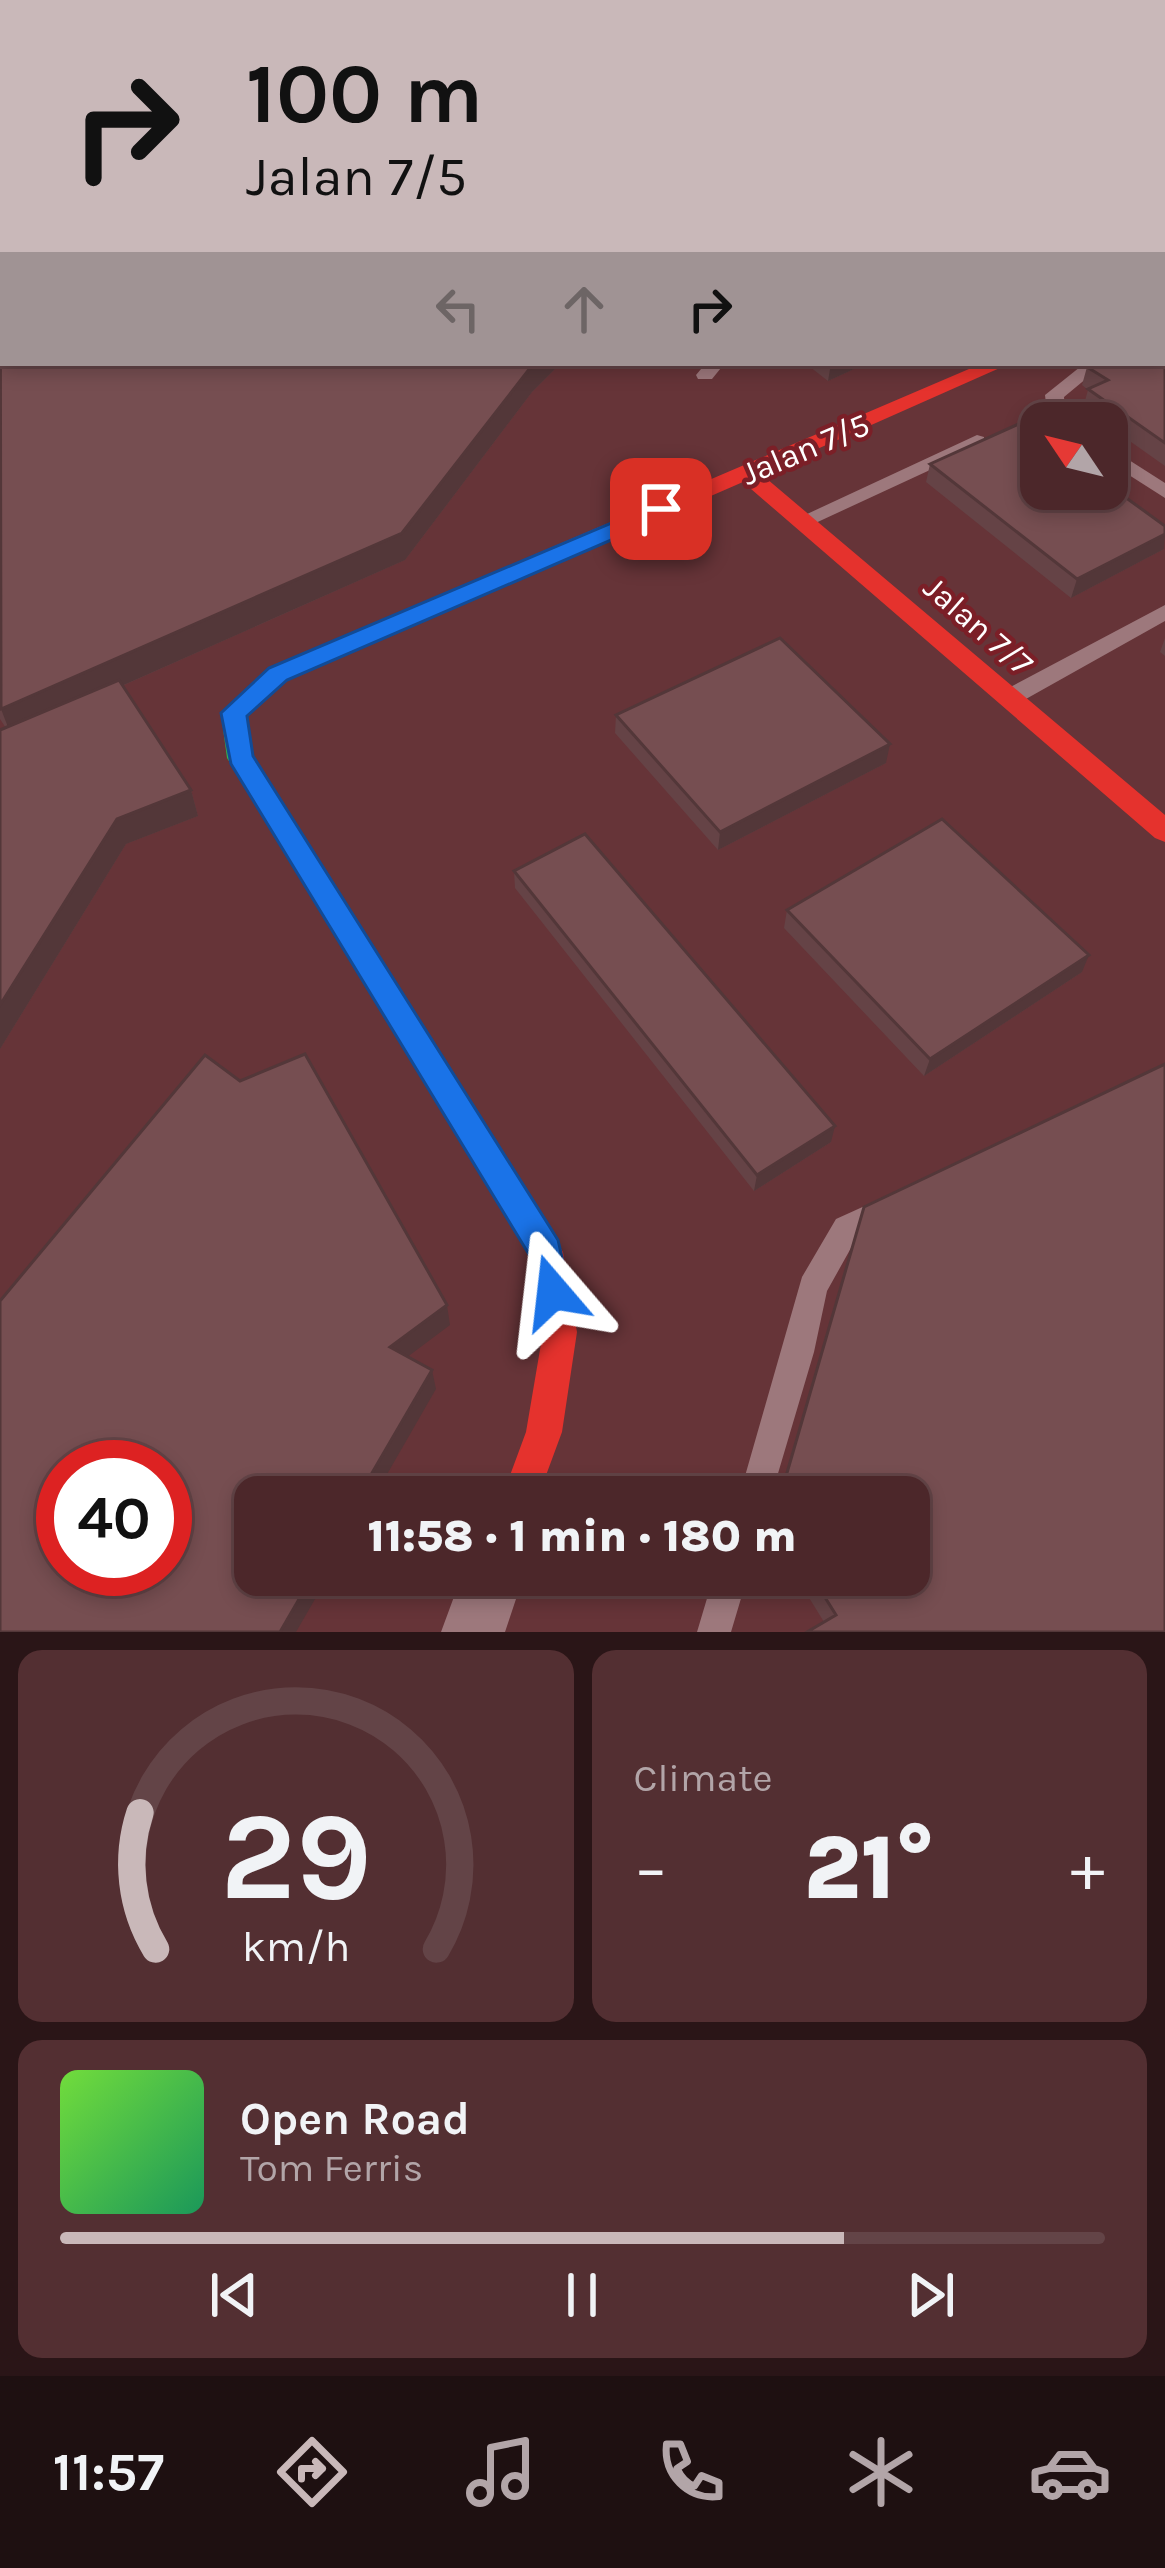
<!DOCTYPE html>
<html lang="en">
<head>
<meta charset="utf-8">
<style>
	:root { --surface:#4c272a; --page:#532f32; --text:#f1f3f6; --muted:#b2a5a8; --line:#634447; --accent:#c9b8b9 }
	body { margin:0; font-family:Karla,sans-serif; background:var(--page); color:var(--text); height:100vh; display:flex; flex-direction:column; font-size:45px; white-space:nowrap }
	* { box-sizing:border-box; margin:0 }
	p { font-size:39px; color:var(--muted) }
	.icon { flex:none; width:66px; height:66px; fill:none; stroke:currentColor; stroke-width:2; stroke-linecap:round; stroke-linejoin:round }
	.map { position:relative; height:1632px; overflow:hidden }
	.side { display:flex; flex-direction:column; gap:18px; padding:18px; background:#2a1517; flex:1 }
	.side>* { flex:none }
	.top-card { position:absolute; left:0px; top:0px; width:1167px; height:366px; box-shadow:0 6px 18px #0003,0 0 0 3px var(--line); background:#c9b8b9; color:#111; overflow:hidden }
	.needle { width:78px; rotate:305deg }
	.buttons { position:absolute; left:1020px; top:402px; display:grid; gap:24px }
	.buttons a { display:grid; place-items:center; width:108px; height:108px; border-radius:24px; background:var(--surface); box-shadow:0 6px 18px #0003,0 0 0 3px var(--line); font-size:60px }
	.speed { position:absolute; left:36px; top:1440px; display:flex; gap:24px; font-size:60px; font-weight:700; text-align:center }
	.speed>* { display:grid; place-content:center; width:156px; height:156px; border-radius:50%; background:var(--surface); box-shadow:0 6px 18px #0003,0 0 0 3px var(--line); line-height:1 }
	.speed .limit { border:18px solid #d22; background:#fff; color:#111 }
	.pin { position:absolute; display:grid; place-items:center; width:102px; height:102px; color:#fff; margin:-51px; border-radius:24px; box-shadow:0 6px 18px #0006 }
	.me { position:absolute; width:132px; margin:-66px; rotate:343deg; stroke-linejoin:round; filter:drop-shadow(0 0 9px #0008) }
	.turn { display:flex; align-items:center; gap:42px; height:252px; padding:0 48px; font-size:54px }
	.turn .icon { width:156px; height:156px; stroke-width:2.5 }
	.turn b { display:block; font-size:84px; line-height:102px }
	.lanes { display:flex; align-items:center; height:114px; padding:0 48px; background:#0003; justify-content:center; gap:60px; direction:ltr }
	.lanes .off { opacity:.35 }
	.big { font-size:90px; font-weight:800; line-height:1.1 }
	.side .card { flex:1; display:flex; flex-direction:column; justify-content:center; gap:18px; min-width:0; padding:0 42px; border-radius:24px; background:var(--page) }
	.side .dial { align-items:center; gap:0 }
	.dial svg { height:312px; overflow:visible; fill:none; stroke:var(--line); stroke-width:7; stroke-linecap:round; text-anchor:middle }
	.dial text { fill:var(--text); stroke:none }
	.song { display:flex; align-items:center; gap:36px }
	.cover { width:144px; height:144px; border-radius:18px; background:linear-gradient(135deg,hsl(100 70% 55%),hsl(150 70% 35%)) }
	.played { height:12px; border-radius:6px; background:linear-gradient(90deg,var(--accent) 75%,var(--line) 75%) }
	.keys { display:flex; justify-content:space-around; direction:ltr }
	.heat { display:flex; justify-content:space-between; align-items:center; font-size:66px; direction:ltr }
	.side .tiles { flex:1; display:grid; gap:18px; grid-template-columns:1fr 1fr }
	.card:last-child { grid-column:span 2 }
	.trip { position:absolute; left:234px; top:1476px; width:696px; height:120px; border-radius:24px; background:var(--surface); box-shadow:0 6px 18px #0003,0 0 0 3px var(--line); font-weight:800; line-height:120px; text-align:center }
	.menu { display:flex; height:192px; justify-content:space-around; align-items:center; background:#1e1011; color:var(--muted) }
	.menu .icon { width:84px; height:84px }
	.menu .selected { color:var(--accent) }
	.menu b { font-size:54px; color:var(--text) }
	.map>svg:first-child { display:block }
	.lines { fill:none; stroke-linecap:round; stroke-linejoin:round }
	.lane { fill:#9d787c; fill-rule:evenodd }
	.street { fill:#9d787c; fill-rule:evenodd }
	.fast { fill:#30b455; fill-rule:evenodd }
	.jam { fill:#e5322d; fill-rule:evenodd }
	.wall { fill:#654346 }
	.shaded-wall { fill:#533739 }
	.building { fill:#764e51; stroke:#533739; stroke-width:3; fill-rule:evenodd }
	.route { fill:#1a73e8; stroke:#114b97; stroke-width:3 }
	.labels { text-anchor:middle; stroke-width:9; stroke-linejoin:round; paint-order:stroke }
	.street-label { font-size:33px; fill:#fff; stroke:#7b1f27 }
</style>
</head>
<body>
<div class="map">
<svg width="1165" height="1632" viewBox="0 0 1165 1632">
	<rect width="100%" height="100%" fill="#663438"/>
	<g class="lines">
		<path class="lane" d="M451,0h19l2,3h-19z
			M912,0h16l2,3h-16z
			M1146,0h15l2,3h-15z
			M1164,151l1,1v10l-1,-1z
			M706,363h19l-13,16h-14l-2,-4z
			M1079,363h18l2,5 -35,29 1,14 13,12h-22l-9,-10 -2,-18 35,-28z
			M977,435l7,2v8l-175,81 -7,2 -10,-7z
			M1107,446l58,37v15l-58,-37z
			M1165,605v16l-148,83h-16l-3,-6 3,-6z
			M889,1195l10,4 4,9 -4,9 -43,22 -29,52 -13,61 -43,145h-32l63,-220 34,-58z
			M714,1575h34l-17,57h-34z"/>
		<path class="street" d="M189,0h29l-31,3z
			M0,67h3l-3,17z
			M3,99v18l-3,1v-18z
			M1164,283h1v20h-1z
			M462,1575h62l-19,57h-64z"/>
		<path class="fast" d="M462,587l12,8 -4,6 -183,79 -40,37 6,40 78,125 -4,8h-20l-80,-132 -6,-44 48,-46z"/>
		<path class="jam" d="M983,363h28l-250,111 404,341v27l-10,-4 -412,-356 -273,119 -8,2 -12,-8 4,-6z
			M317,871l10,3 236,378 14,80 -15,100 -24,65h-36l24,-65 17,-100 -13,-76 -223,-366 -4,-8 4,-8z"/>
	</g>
	<path class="wall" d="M0,0h64l-4,3h-57v22h-3z
		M292,0h82l-9,3h-68z
		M752,0h145l6,3h-146z
		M0,136l3,227h558l-29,29 -127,168 -283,126 69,104 7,26 -72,28 -126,205v-319l6,-2 -6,-9z
		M1165,333v133l-82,-58 5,-18 -6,-5 5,-18z
		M805,363h62l-39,18z
		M930,464l234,85 -93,49 -145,-116z
		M1165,638v18l-5,-4z
		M616,715l270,48 -168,87 -103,-117z
		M514,871l317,271 -77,49 -239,-303z
		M787,910l295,62 -158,104 -140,-148z
		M795,1575h114l256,57 -341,-10z"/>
	<path class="shaded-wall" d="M3,0h26v3h-26v7l-2,-8z
		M324,0h50l-9,3h-44z
		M534,363h27l-29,29 -127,168 -394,175 -10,-26z
		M831,363h36l-39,18z
		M1165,534l-1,15 -93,49 6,-19z
		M890,744l-4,19 -168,87 2,-18z
		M191,790l7,26 -72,28 -126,205v-44l117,-186z
		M1089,955l-7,17 -158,104 6,-17z
		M835,1126l-4,16 -77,49 3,-16z
		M447,1305l3,20 -56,42 -4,-20z
		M432,1370l4,19 -62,108h-16z
		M313,1575h16l-33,57h-16z"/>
	<path class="building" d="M783,0h114l6,3h-115z
		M3,135v228h531l-132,170 -401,176 -1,-573z
		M1164,333h1v110l-77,-54 20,-9 -21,-13 9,-4h68z
		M1023,422l18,13v54h66v-5l58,42v8l-88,45 -147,-115z
		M780,638l110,106 -170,88 -104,-117z
		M119,680l72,110 -74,29 -117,186v-275z
		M942,819l147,136 -159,104 -143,-149z
		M585,834l250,292 -78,49 -243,-304z
		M305,1054l142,251 -57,42 42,23 -74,127h-103v78h58l-33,57h-280v-331l205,-246 35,26zM63,1467h102v102h-102z
		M1165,1064v568h-358l29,-17 -25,-40h98v-78h-129l84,-290z"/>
	<path class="route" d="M661,502l8,2v11l-382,165 -40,36 6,40 305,484 12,52 -5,11 -12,5 -12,-5 -11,-47 -299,-492 -10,-51 48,-45z"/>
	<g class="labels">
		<g class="street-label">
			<text transform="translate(805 448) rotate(-23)" y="12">Jalan 7/5</text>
			<text transform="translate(979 625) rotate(41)" y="12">Jalan 7/7</text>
		</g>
	</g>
</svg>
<div class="buttons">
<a><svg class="needle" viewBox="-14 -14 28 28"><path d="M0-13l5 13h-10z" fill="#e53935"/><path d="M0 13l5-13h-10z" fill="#b2a5a8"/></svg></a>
</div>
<div class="speed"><div class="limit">40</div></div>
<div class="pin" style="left:661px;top:509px;background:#d93025"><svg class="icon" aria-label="arrive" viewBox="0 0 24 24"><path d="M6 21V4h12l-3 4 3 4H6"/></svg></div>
<svg class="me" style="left:553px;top:1292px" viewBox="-20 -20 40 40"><path d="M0-17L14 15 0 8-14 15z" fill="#1a73e8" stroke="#fff" stroke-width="4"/></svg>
<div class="trip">11:58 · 1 min · 180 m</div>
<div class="top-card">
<div class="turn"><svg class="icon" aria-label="right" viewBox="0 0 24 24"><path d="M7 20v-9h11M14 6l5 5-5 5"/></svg><div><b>100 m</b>Jalan 7/5</div></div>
<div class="lanes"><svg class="icon off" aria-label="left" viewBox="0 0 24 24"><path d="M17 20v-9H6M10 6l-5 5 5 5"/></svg><svg class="icon off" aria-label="ahead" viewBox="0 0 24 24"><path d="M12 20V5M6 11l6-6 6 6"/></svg><svg class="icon" aria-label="right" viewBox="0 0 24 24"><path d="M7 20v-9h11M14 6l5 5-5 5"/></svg></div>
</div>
</div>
<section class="side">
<div class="tiles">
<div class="card dial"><svg viewBox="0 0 100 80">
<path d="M14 69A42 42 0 1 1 86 69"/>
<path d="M14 69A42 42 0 0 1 10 34" stroke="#c9b8b9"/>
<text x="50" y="56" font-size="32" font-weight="700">29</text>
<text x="50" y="72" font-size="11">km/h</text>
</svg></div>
<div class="card"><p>Climate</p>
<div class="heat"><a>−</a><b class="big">21°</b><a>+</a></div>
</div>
<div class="card">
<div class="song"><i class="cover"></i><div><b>Open Road</b><p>Tom Ferris</p></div></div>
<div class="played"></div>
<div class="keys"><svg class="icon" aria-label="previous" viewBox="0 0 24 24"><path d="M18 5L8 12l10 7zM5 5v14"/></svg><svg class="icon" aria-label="pause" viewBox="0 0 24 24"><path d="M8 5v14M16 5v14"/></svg><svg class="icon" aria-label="next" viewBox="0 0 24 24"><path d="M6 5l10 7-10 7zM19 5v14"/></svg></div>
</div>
</div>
</section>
<nav class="menu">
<b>11:57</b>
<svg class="icon selected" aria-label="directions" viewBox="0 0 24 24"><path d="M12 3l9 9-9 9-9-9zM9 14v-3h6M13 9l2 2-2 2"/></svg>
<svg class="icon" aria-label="music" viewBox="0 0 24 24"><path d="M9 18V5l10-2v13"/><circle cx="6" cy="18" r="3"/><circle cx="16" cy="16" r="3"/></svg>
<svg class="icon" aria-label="phone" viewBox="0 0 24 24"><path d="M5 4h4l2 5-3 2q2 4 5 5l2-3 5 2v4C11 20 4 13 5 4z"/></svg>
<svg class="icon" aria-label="climate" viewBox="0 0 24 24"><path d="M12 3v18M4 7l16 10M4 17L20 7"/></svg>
<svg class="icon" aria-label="car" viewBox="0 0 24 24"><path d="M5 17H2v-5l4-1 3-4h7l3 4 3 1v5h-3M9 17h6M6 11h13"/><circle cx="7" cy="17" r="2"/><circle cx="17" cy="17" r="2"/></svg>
</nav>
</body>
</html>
